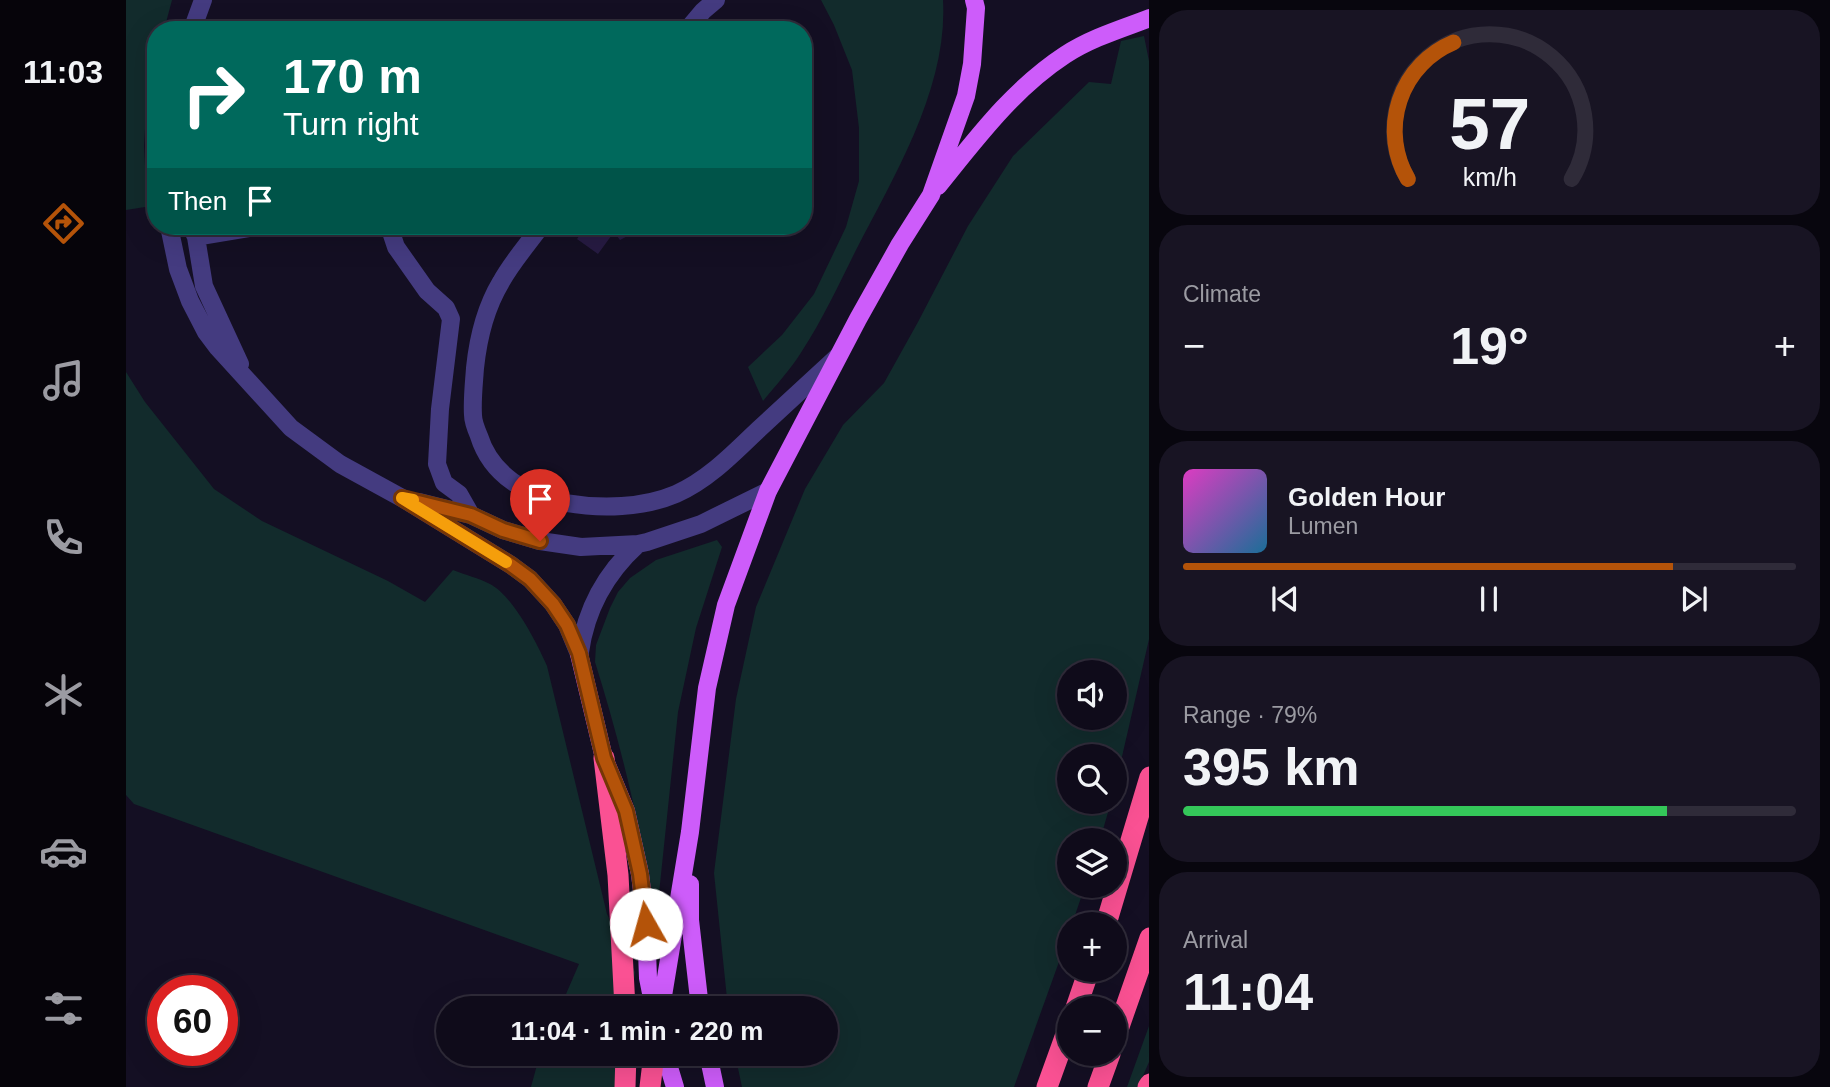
<!DOCTYPE html>
<html lang="en">
<head>
<meta charset="utf-8">
<style>
	:root { --surface:#0f0b1a; --page:#181423; --text:#f1f3f6; --muted:#9b9ba2; --line:#2f2b39; --accent:#b45309 }
	body { margin:0; font-family:Arial,sans-serif; background:var(--page); color:var(--text); height:100vh; display:flex; flex-direction:column; font-size:26px; white-space:nowrap }
	* { box-sizing:border-box; margin:0 }
	p { font-size:23px; color:var(--muted) }
	.icon { flex:none; width:38px; height:38px; fill:none; stroke:currentColor; stroke-width:2; stroke-linecap:round; stroke-linejoin:round }
	.map { position:relative; flex:1; overflow:hidden }
	.drawer { display:flex; flex-direction:column; gap:10px; padding:10px; background:#08060e; width:681px }
	.drawer>* { flex:none }
	.top-card { position:absolute; left:21px; top:21px; width:665px; height:214px; border-radius:28px; box-shadow:0 7px 28px #0002,0 0 0 2px var(--line); background:#00695c; color:#fff; overflow:hidden }
	.buttons { position:absolute; left:931px; top:660px; display:grid; gap:14px }
	.buttons a { display:grid; place-items:center; width:70px; height:70px; border-radius:50%; background:var(--surface); box-shadow:0 7px 28px #0002,0 0 0 2px var(--line); font-size:35px }
	.speed { position:absolute; left:21px; top:975px; display:flex; gap:14px; font-size:35px; font-weight:700; text-align:center }
	.speed>* { display:grid; place-content:center; width:91px; height:91px; border-radius:50%; background:var(--surface); box-shadow:0 7px 28px #0002,0 0 0 2px var(--line); line-height:1 }
	.speed .limit { border:10px solid #d22; background:#fff; color:#111 }
	.pin { position:absolute; display:grid; place-items:center; width:60px; height:60px; color:#fff; margin:-72px -30px; border-radius:50% 50% 50% 0; rotate:-45deg; box-shadow:0 0 7px #0007 }
	.pin .icon { rotate:45deg }
	.me { position:absolute; width:77px; margin:-38px; rotate:353deg; stroke-linejoin:round; filter:drop-shadow(0 0 5px #0008) }
	.turn { display:flex; align-items:center; gap:24px; height:147px; padding:0 21px; font-size:32px }
	.turn .icon { width:91px; height:91px; stroke-width:2.5 }
	.turn b { display:block; font-size:49px; line-height:60px }
	.then { display:flex; align-items:center; height:66px; padding:0 21px; background:#0003; gap:14px; font-size:26px }
	.big { font-size:52px; font-weight:600; line-height:1.1 }
	.drawer .widget { flex:1; display:flex; flex-direction:column; justify-content:center; gap:10px; min-width:0; padding:0 24px; border-radius:28px; background:var(--page) }
	.drawer .dial { align-items:center; gap:0 }
	.dial svg { height:182px; overflow:visible; fill:none; stroke:var(--line); stroke-width:7; stroke-linecap:round; text-anchor:middle }
	.dial text { fill:var(--text); stroke:none }
	.song { display:flex; align-items:center; gap:21px }
	.cover { width:84px; height:84px; border-radius:10px; background:linear-gradient(135deg,hsl(310 70% 55%),hsl(200 70% 35%)) }
	.played { height:7px; border-radius:4px; background:linear-gradient(90deg,var(--accent) 80%,var(--line) 80%) }
	.keys { display:flex; justify-content:space-around; direction:ltr }
	.heat { display:flex; justify-content:space-between; align-items:center; font-size:38px; direction:ltr }
	.charge { height:10px; border-radius:5px; background:linear-gradient(90deg,#34c759 79%,var(--line) 0) }
	.trip { position:absolute; left:310px; top:996px; width:402px; height:70px; border-radius:35px; background:var(--surface); box-shadow:0 7px 28px #0002,0 0 0 2px var(--line); font-weight:600; line-height:70px; text-align:center }
	main { display:flex; flex:1; min-height:0 }
	.tabs { display:flex; flex-direction:column; width:126px; justify-content:space-around; align-items:center; background:#06040a; color:var(--muted) }
	.tabs .icon { width:49px; height:49px }
	.tabs .current { color:var(--accent) }
	.tabs b { font-size:32px; color:var(--text) }
	.map>svg:first-child { display:block }
	.green { fill:#122b2c; fill-rule:evenodd }
	.building { fill:#271b43 }
	.lines { fill:none; stroke-linecap:round; stroke-linejoin:round }
	.minor { stroke:#443b80; stroke-width:18 }
	.major { stroke:#cd5cfa; stroke-width:18 }
	.highway { stroke:#fa5193; stroke-width:21 }
	.route-casing { stroke:#753606; stroke-width:18 }
	.route { stroke:#b45309; stroke-width:12 }
	.slow { stroke:#f59e0b; stroke-width:12 }
</style>
</head>
<body>
<main>
<nav class="tabs">
<b>11:03</b>
<svg class="icon current" aria-label="directions" viewBox="0 0 24 24"><path d="M12 3l9 9-9 9-9-9zM9 14v-3h6M13 9l2 2-2 2"/></svg>
<svg class="icon" aria-label="music" viewBox="0 0 24 24"><path d="M9 18V5l10-2v13"/><circle cx="6" cy="18" r="3"/><circle cx="16" cy="16" r="3"/></svg>
<svg class="icon" aria-label="phone" viewBox="0 0 24 24"><path d="M5 4h4l2 5-3 2q2 4 5 5l2-3 5 2v4C11 20 4 13 5 4z"/></svg>
<svg class="icon" aria-label="climate" viewBox="0 0 24 24"><path d="M12 3v18M4 7l16 10M4 17L20 7"/></svg>
<svg class="icon" aria-label="car" viewBox="0 0 24 24"><path d="M5 17H2v-5l4-1 3-4h7l3 4 3 1v5h-3M9 17h6M6 11h13"/><circle cx="7" cy="17" r="2"/><circle cx="17" cy="17" r="2"/></svg>
<svg class="icon" aria-label="filters" viewBox="0 0 24 24"><path d="M4 7h16M4 17h16"/><circle cx="9" cy="7" r="2"/><circle cx="15" cy="17" r="2"/></svg>
</nav>
<div class="map">
<svg width="1024" height="1087" viewBox="0 0 1024 1087">
	<rect width="100%" height="100%" fill="#140f23"/>
	<path class="green" d="M0,0h46l-8,30h-8v31l-9,34 -3,51 2,38 -1,23 -19,3z
		M695,0h122c5,86 -47,173 -86,248 -17,34 -34,71 -55,103 -11,18 -26,34 -39,50l-15,-34 34,-32 32,-41 32,-67 13,-46v-53l-7,-58 -18,-45z
		M456,21l19,2 25,7h-59l-1,-8z
		M1018,36l6,30v569l-35,152v-31h-46v46h42l-11,38h-31v46h16l-13,38h-3v10l-55,153h-272l-7,-33h91v-46h-98l-14,-135 22,-174 20,-92 49,-118 38,-64 41,-42 34,-61 50,-96 45,-70 76,-74 22,2 10,-43zM943,672h46v46h-46z
		M0,372l19,30 69,87 48,32 126,60 37,21 28,-32c12,5 26,8 37,14 23,12 47,59 57,82l60,248 28,58 -5,36h-70l19,-44 -445,-160 -8,-9z
		M591,540l5,7 -26,81 -18,84 -22,210c-14,-89 -34,-174 -61,-260l1,-17 14,-37 8,-16 12,-14 26,-18z
		M1023,1026v36l-11,25h-11z
		M414,1054h84l-5,33h-88z"/>
	<path class="building" d="M461,226h49l3,4 -19,10 -6,-8 -16,22 -21,-15z"/>
	<g class="lines">
		<path class="minor" d="M66,30l11,-30
			M561,30l16,-19 13,-11
			M43,226l9,43 12,32 16,31 12,16 73,80 49,36 62,34 109,67 19,14 23,25 14,21 12,29
			M65,226l5,11 8,49 36,78
			M263,226l7,21 31,44 19,17 5,11 -11,90 -3,55 7,19 15,11 12,21
			M415,226c-13,18 -29,36 -40,56 -15,25 -23,57 -26,86 -1,15 -3,32 -2,47 0,7 3,14 6,21 12,39 48,60 87,67 35,6 77,5 110,-9 32,-14 58,-41 83,-65 26,-24 52,-48 78,-72
			M70,237l65,-11
			M293,502l52,13 32,15 37,11 41,6 57,-3 9,-2 54,-18 67,-33
			M454,652c6,-43 26,-79 58,-108"/>
		<path class="major" d="M812,186c38,-47 75,-97 127,-131 26,-17 56,-26 85,-37
			M453,654l25,104 22,53 14,63 6,50 2,54 6,30
			M564,884v36l10,88
			M535,1008l29,-176 17,-144 19,-83 42,-114 90,-172 42,-75 31,-49 35,-99 6,-32 4,-56 -2,-8
			M539,1054l10,33
			M582,1054l7,33"/>
		<path class="highway" d="M478,758l14,117 7,133
			M980,924l44,-147
			M950,1008l13,-38
			M989,1038l35,-100
			M499,1087l1,-33
			M524,1087l4,-33
			M921,1087l22,-61
			M972,1087l12,-33
			M1022,1087l2,-3"/>
	</g>
	<g class="lines">
		<g class="route-casing">
			<path id="route" d="M414,541l-37,-11 -32,-15 -69,-17 109,67 19,14 23,25 14,21 12,28 25,105 22,53 14,63 6,50"/>
		</g>
		<use href="#route" class="route"/>
		<path class="slow" d="M287,500l-11,-2 104,64"/>
	</g>
</svg>
<div class="buttons">
<a><svg class="icon" aria-label="sound" viewBox="0 0 24 24"><path d="M4 9h4l5-4v14l-5-4H4zM17 9q2 3 0 6"/></svg></a>
<a><svg class="icon" aria-label="search" viewBox="0 0 24 24"><circle cx="10" cy="10" r="6"/><path d="M15 15l6 6"/></svg></a>
<a><svg class="icon" aria-label="layers" viewBox="0 0 24 24"><path d="M12 4l9 5-9 5-9-5zM3 14l9 5 9-5"/></svg></a>
<a>+</a>
<a>−</a>
</div>
<div class="speed"><div class="limit">60</div></div>
<div class="pin" style="left:414px;top:541px;background:#d93025"><svg class="icon" aria-label="arrive" viewBox="0 0 24 24"><path d="M6 21V4h12l-3 4 3 4H6"/></svg></div>
<svg class="me" style="left:520px;top:924px" viewBox="-20 -20 40 40"><circle r="19" fill="#fff"/><path d="M0-13L10 11 0 6-10 11z" fill="#b45309"/></svg>
<div class="trip">11:04 · 1 min · 220 m</div>
<div class="top-card">
<div class="turn"><svg class="icon" aria-label="right" viewBox="0 0 24 24"><path d="M7 20v-9h11M14 6l5 5-5 5"/></svg><div><b>170 m</b>Turn right</div></div>
<div class="then">Then<svg class="icon" aria-label="arrive" viewBox="0 0 24 24"><path d="M6 21V4h12l-3 4 3 4H6"/></svg></div>
</div>
</div>
<section class="drawer">
<div class="widget dial"><svg viewBox="0 0 100 80">
<path d="M14 69A42 42 0 1 1 86 69"/>
<path d="M14 69A42 42 0 0 1 34 9" stroke="#b45309"/>
<text x="50" y="56" font-size="32" font-weight="700">57</text>
<text x="50" y="72" font-size="11">km/h</text>
</svg></div>
<div class="widget"><p>Climate</p>
<div class="heat"><a>−</a><b class="big">19°</b><a>+</a></div>
</div>
<div class="widget">
<div class="song"><i class="cover"></i><div><b>Golden Hour</b><p>Lumen</p></div></div>
<div class="played"></div>
<div class="keys"><svg class="icon" aria-label="previous" viewBox="0 0 24 24"><path d="M18 5L8 12l10 7zM5 5v14"/></svg><svg class="icon" aria-label="pause" viewBox="0 0 24 24"><path d="M8 5v14M16 5v14"/></svg><svg class="icon" aria-label="next" viewBox="0 0 24 24"><path d="M6 5l10 7-10 7zM19 5v14"/></svg></div>
</div>
<div class="widget"><p>Range · 79%</p><b class="big">395 km</b><div class="charge"></div></div>
<div class="widget"><p>Arrival</p><b class="big">11:04</b></div>
</section>
</main>
</body>
</html>
